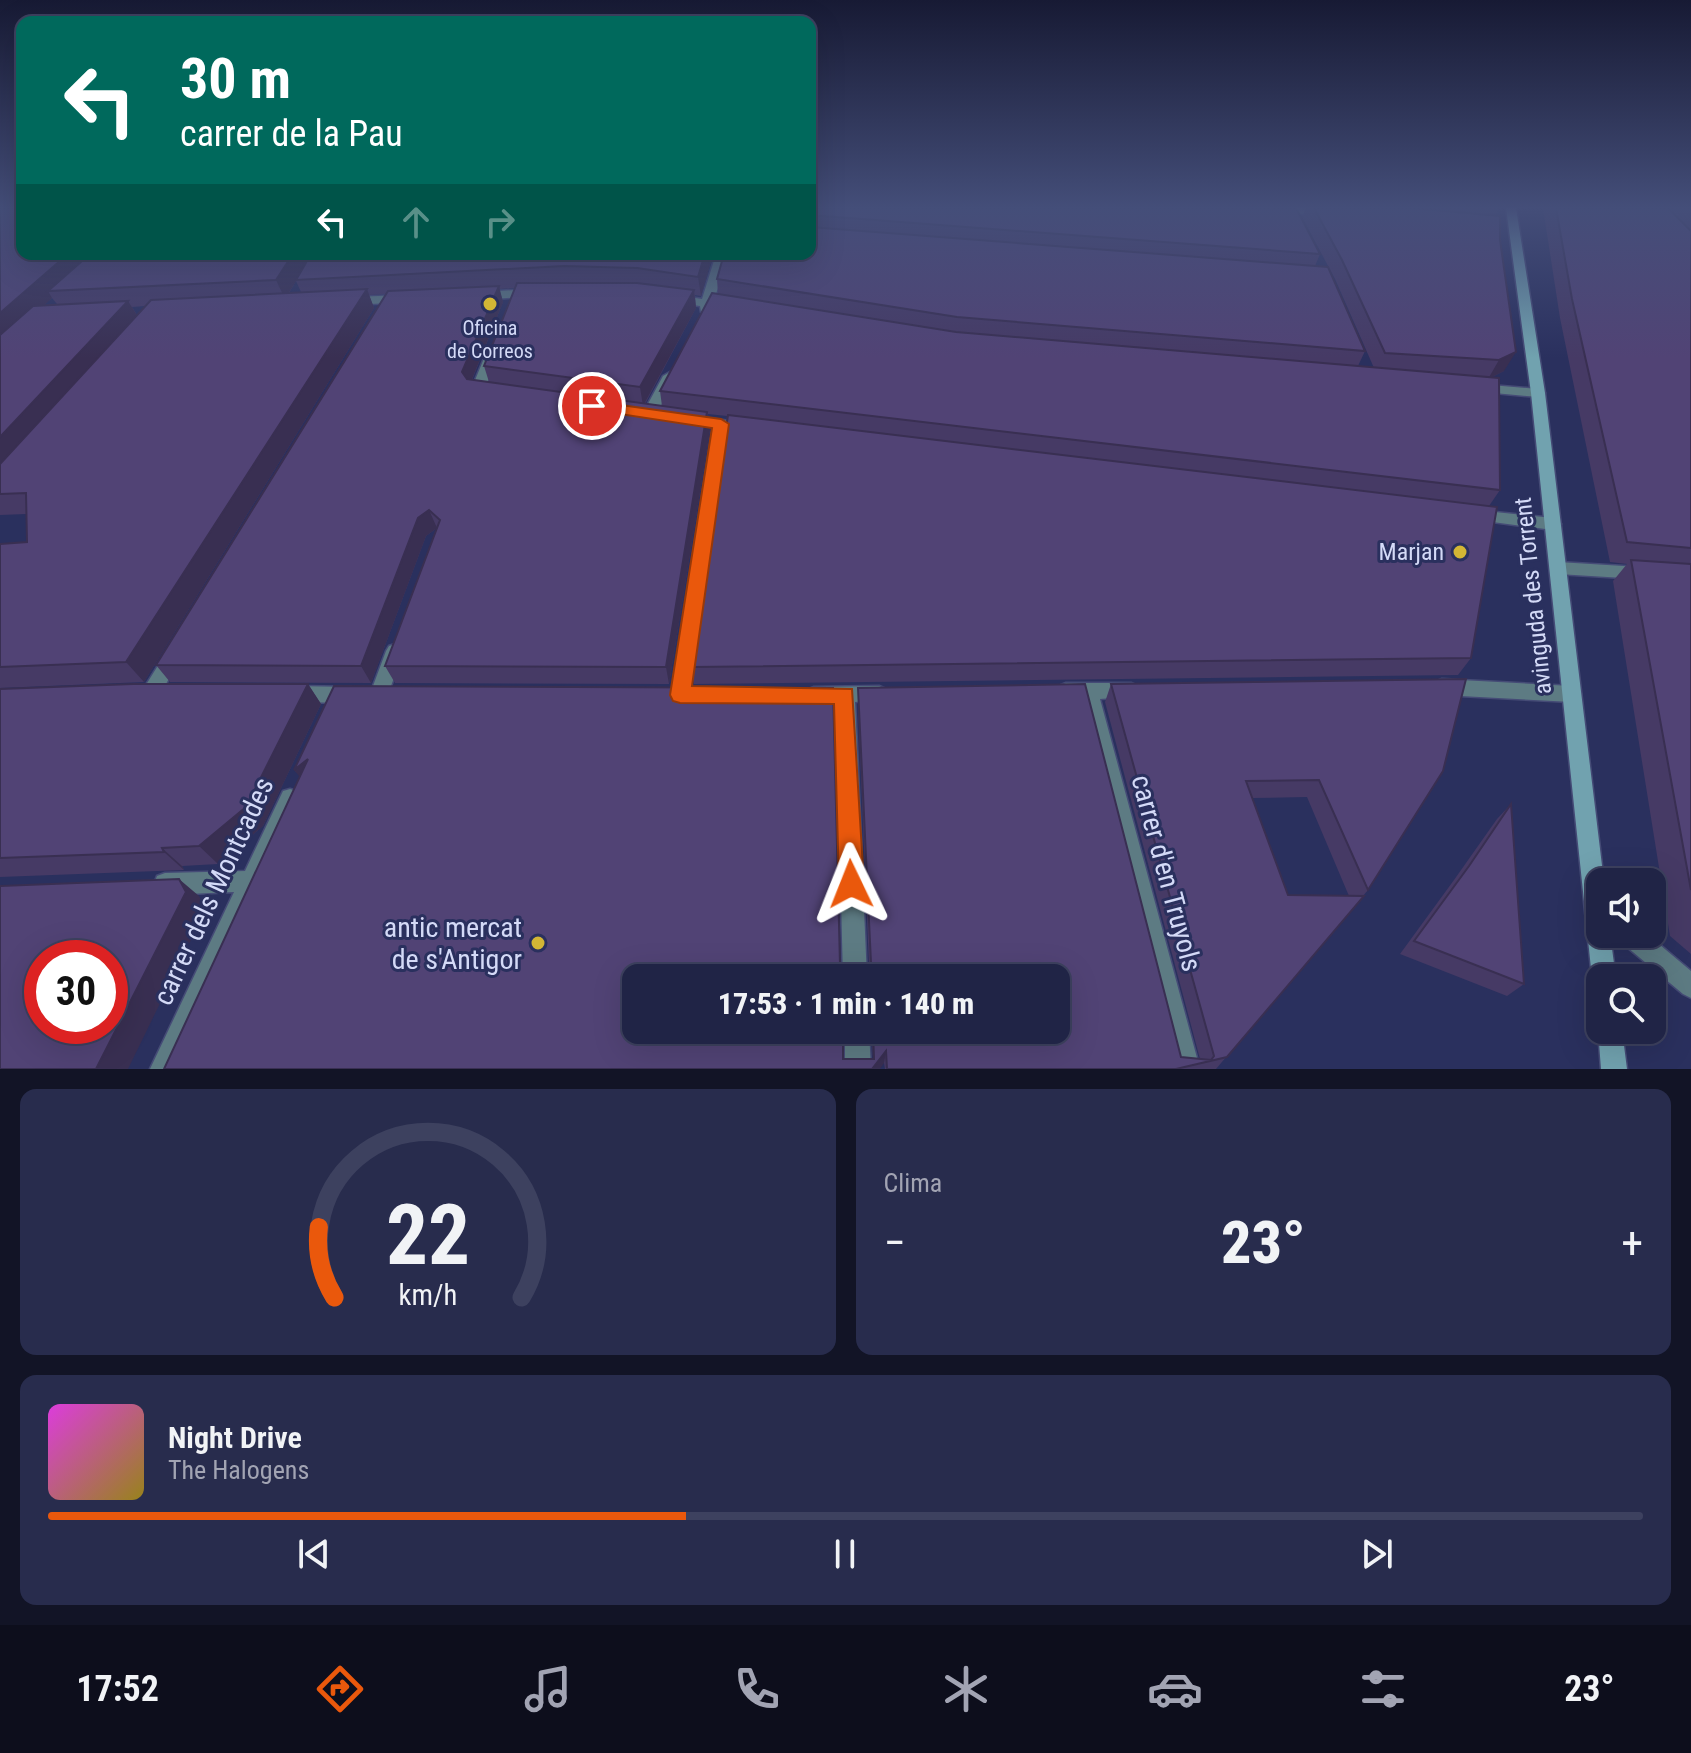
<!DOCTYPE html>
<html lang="es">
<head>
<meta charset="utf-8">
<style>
	:root { --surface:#202446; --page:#282c4d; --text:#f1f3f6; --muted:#a2a4b3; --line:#3d415f; --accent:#ea580c }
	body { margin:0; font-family:"Roboto Condensed",sans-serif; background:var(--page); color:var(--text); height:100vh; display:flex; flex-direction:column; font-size:30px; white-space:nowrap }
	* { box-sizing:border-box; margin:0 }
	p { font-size:26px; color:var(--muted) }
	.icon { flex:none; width:44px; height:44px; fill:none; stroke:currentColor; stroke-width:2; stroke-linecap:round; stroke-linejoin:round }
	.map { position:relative; height:1069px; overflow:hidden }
	.sheet { display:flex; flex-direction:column; gap:20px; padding:20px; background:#121426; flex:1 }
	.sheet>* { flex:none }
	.hud { position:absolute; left:16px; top:16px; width:800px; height:244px; border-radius:16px; box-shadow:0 8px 32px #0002,0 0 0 2px var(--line); background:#00695c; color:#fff; overflow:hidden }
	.tools { position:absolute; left:1586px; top:868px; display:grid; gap:16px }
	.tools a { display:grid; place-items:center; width:80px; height:80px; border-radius:16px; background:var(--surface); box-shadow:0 8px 32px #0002,0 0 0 2px var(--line); font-size:40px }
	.speed { position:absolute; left:24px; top:940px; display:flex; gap:16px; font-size:40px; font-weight:700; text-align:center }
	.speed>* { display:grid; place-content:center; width:104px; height:104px; border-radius:50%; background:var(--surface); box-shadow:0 8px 32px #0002,0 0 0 2px var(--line); line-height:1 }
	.speed .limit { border:12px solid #d22; background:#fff; color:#111 }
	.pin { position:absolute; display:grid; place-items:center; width:68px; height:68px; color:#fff; margin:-34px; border:4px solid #fff; border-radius:50%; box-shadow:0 2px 8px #0007 }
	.me { position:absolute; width:88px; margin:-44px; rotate:358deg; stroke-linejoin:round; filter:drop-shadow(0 0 6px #0008) }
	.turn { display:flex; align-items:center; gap:28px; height:168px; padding:0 32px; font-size:36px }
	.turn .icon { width:104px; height:104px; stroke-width:2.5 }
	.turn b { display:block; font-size:56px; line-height:68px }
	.lanes { display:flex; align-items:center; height:76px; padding:0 32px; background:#0003; justify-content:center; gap:40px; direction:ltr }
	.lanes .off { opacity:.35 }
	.big { font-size:60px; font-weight:800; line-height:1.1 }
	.sheet .card { flex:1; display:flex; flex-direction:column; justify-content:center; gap:12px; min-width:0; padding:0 28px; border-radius:16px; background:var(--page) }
	.sheet .dial { align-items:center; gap:0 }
	.dial svg { height:208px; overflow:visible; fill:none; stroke:var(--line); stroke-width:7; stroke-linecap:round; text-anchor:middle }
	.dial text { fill:var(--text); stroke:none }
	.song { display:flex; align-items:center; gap:24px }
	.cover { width:96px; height:96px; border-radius:12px; background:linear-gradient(135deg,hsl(300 70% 55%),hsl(50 70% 35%)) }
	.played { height:8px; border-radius:4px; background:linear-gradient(90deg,var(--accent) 40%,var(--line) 40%) }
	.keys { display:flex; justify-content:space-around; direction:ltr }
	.heat { display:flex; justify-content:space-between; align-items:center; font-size:44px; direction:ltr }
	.sheet .tiles { flex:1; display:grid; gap:20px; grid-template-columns:1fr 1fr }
	.card:last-child { grid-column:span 2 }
	.trip { position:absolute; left:622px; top:964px; width:448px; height:80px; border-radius:16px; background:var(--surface); box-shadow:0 8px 32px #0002,0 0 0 2px var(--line); font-weight:800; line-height:80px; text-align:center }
	.menu { display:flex; height:128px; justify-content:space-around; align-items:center; background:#0d0e1c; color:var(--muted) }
	.menu .icon { width:56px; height:56px }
	.menu .active { color:var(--accent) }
	.menu b { font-size:36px; color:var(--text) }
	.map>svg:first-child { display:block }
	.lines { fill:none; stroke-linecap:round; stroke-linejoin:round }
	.street-casing { stroke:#454b76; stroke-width:3 }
	.secondary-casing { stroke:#454b76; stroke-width:3 }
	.street { fill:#5d7b83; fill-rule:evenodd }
	.secondary { fill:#71a2af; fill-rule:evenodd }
	.wall { fill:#463a65; fill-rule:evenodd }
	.shaded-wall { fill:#392f52 }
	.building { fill:#514375; stroke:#392f52; stroke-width:2; fill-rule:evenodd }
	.route { fill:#ea580c; stroke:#983908; stroke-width:2 }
	.poi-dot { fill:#d3b635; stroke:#2a305e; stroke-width:3 }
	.labels { text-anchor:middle; stroke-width:6; stroke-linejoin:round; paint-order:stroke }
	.far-poi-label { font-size:20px; fill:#d4daf7; stroke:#2a305e }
	.poi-label { font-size:24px; fill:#d4daf7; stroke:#2a305e; text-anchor:end }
	.street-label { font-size:24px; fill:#d4daf7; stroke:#2a305e }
	.near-street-label { font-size:28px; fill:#d4daf7; stroke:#2a305e }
	.near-poi-label { font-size:28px; fill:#d4daf7; stroke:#2a305e; text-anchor:end }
</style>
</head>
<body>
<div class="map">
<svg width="1691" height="1069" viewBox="0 0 1691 1069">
	<rect width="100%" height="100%" fill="#2a305e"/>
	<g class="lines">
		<g class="street-casing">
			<path id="street" d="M1264,208h45l21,5 -5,3 -56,-5z
				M716,254h12l-14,47 17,2v6l-19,-1 -7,5 -4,-1 -1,-6 -29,-4 -2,-3 6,-4 27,4z
				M532,289l4,1v6l-56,4 -6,-4 6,-4z
				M404,295l4,1v6l-56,3 -6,-4 6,-4z
				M493,347l6,4 -13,36 10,5 -7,4 -16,-3 -2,-3 16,-39z
				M670,372l7,4 -20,37 -2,3h-10l-2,-3 20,-37z
				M1478,384l60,5 7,4 -7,4 -65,-6v-6z
				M690,416l56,7 7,4 -7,4 -19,-2 -38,266 -2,5 -7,3 -7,-3 -2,-5 42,-268 -28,-4 -2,-3z
				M1476,510l77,8 8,6 -8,6 -83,-11 -2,-4 2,-4z
				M1558,562l82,5 6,2 2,4 -2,4 -6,2 -82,-5 -6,-2 -2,-4 2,-4z
				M395,644l6,2 3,5 -16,43 -2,5 -7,3 -7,-3 -2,-5 16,-43 3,-5z
				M173,649l6,2 3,5 -3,5 -21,37 -7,3 -7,-3 -2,-5 2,-5 23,-37z
				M1442,679l130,7 7,3 2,5 -2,5 -7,3 -130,-7 -7,-3 -2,-5 2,-5z
				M1066,683h65l7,3 2,5 -2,5 -38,3 100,370h-26l-92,-370 -23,-3 -2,-5 2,-5z
				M294,686l57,1 7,3 2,5 -2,5 -7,3 -57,-1 -7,-3 -2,-5 2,-5z
				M879,686l7,3 2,5 -2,5 -31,3 12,276h-24l-7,-276 -29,-2 -2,-5 2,-5 7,-3z
				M290,789l7,2 3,7 -124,271h-26l84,-177 -69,3 -8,-3 -3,-8 3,-8 8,-3 80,-2 38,-80z
				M1618,934h29l44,37v27l-8,-4 -62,-52z
				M845,1030h24l2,39h-26z"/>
		</g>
		<g class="secondary-casing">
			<path id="secondary" d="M1506,208h10l29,185 59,489h-4v52h10l6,44h-16v10l-4,-2 -4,-8 -61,-585z
				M1600,1025v5h22l5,39h-26l-3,-39z"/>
		</g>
		<use href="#street" class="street"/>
		<use href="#secondary" class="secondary"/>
	</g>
	<path class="wall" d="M0,208l22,46h691l-12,42 -6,-1 1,13 -51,96 17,2 -2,-15 58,-97 -1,-15 93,-25v-46l510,46 -5,12 50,85 -7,15 16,2 -39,-89 -33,-62 4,-9h193l-4,8 5,24 4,131 -12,6 8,113 -11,16 -18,152 -13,17 -764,9 -3,-17 36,-251 -19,-2 2,16 -41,254 -274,-1 -10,-17 52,-138 -11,8 -55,147 -201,-1 -14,-17 230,-371 -17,1 5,13 -230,374 -144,6v-144l27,-2 -1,-28 -26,1zM296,281l5,11 -12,1zM515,288l-31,78 5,16 -17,-2 31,-78 -4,-13zM52,298l5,6 -13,1zM145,306l-8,9 -5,-8z
		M1543,208h148v746l-21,-18 -57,-355 14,-17 -17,-2 -50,-244z
		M1466,679l-98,211 -152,179h-331l-1,-6 -720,6 136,-293 -6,-6 546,194 28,3 1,-2 -11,-259v-18l323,369 19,2 -95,-357 6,-18zM1307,797l42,99 -61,-1 -36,-97zM636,978l420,52h-185l2,29h-30z
		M308,684l13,20 -58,122 -45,38 -36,2 2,4 -184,7v-188z
		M1511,804l13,180 -17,12 -107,-42 54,-74 43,-61z"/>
	<path class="shaded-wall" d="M68,254h33l-53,37 4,7 -52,47v-32z
		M293,254h20l-17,26v1l-11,18 -9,-19z
		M705,254h8l-12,42 -3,-19z
		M499,286l4,16 -35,87 -6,-17z
		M367,289l7,19 -230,374 -18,-20z
		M694,290l2,18 -53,98 -3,-19z
		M128,301l12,19 -140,156v-39z
		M1516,352l-12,19 -16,8 11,-19z
		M707,412l3,18 -41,254 -3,-17z
		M429,510l8,18 -11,8 -55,147 -10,-17 57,-148z
		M308,684l13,20 -58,122 -45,38 -19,-18z
		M308,759v28l-14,-17z
		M162,848l20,18 2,4 -20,-18z
		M179,879l20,17 7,13 -78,160h-32z
		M886,1051l-2,12 -4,6h-8z"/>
	<path class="building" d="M0,208h22v46h46l-68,59z
		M810,208h486l24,46 -510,-39z
		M1314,208h97l89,8v24l16,112 -17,8 -114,-7 -43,-93z
		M1556,208h112l23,23v317l-64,-6 -55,-243z
		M810,227l518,40 37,84 -408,-34 -240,-38 7,-25h86z
		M90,254h203l-17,26 -228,11z
		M311,254h394l-7,23 -61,-9 -73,-2 -268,14z
		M517,283h120l57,7 -54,97 -156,-21z
		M499,286l-37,86 5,7 240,33 -41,255 -281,-1 55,-146 -11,-10 -11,8 -57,148 -205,-1 232,-374z
		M367,289l-241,373 -126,5v-123l27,-2 -1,-49 -26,1v-30l151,-164z
		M712,293l244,39 543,46 1,112 -840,-99z
		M128,301l-128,136v-102l33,-29z
		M728,415l769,92 -26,151 -780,9z
		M1631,560l60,4v326z
		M1466,679l-23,92 -75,119 -49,-110 -73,1 42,114 76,1 -137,161 -51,12h-289l-1,-18 -14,18h-708l144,-310 -14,11 40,-84 499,2 7,276 28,3 3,-4 -13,-275 227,-4 96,373 30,3 3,-4 -103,-372zM636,978h420v52h-183l1,29h-31v-29h-207z
		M133,684h175l-62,123 -47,39 -37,2 2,4 -164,6v-169z
		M1511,804l13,180 -110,-43 55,-75z
		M179,879l7,13 -90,177h-96v-183zM42,958h68v68h-68z"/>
	<linearGradient id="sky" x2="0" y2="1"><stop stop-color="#171a34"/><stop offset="0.58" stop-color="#444e79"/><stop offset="1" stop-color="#444e79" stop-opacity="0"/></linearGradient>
	<rect width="1691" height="358" fill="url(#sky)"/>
	<path class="route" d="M592,401l129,18 8,5 -37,262 160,3 12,195 -4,8 -9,4 -8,-4 -4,-8 -5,-180 -154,-1 -7,-2 -3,-6 42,-267 -125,-19v-7z"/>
	<g class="poi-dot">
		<circle cx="490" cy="304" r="8"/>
		<circle cx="1460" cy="552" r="8"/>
		<circle cx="538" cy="943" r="8"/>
	</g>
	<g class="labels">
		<g class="far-poi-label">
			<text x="490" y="335">Oficina<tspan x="490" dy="23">de Correos</tspan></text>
		</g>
		<g class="poi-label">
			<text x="1444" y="560">Marjan</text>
		</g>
		<g class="street-label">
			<text transform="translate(1533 596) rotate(-96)" y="8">avinguda des Torrent</text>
		</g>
		<g class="near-street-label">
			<text transform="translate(1167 873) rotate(75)" y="10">carrer d'en Truyols</text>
			<text transform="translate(213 891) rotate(-65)" y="10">carrer dels Montcades</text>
		</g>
		<g class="near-poi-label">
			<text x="522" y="937">antic mercat<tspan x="522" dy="32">de s'Antigor</tspan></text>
		</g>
	</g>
</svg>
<div class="tools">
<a><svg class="icon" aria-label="sound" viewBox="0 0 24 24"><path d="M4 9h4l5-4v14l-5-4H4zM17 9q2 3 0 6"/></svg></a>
<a><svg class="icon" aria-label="search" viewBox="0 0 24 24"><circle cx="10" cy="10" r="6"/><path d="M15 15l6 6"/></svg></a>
</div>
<div class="speed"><div class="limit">30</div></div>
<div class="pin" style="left:592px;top:406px;background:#d93025"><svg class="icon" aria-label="arrive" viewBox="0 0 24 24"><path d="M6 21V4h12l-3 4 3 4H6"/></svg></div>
<svg class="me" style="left:851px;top:884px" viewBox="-20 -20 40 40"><path d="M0-17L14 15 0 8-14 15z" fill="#ea580c" stroke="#fff" stroke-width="4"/></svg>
<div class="trip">17:53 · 1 min · 140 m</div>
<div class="hud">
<div class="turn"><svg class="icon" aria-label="left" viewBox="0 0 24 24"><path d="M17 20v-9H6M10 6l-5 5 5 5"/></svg><div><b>30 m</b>carrer de la Pau</div></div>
<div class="lanes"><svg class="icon" aria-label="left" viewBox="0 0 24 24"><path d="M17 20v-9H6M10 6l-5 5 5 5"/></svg><svg class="icon off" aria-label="ahead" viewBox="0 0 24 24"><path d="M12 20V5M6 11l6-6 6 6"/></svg><svg class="icon off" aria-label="right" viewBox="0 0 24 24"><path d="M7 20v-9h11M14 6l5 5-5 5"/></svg></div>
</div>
</div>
<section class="sheet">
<div class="tiles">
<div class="card dial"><svg viewBox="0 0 100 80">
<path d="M14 69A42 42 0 1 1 86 69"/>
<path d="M14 69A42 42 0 0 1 8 42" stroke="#ea580c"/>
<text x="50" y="56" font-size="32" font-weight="700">22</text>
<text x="50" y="72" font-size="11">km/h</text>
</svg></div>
<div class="card"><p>Clima</p>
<div class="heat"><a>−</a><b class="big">23°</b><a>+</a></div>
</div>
<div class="card">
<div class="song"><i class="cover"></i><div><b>Night Drive</b><p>The Halogens</p></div></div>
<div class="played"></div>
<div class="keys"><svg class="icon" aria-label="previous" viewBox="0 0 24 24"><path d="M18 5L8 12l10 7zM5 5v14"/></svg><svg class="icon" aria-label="pause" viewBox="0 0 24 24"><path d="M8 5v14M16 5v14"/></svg><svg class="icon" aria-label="next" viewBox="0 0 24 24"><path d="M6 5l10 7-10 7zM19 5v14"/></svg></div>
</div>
</div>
</section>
<nav class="menu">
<b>17:52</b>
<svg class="icon active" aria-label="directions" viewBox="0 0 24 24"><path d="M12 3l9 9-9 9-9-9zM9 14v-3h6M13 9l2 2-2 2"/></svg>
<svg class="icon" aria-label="music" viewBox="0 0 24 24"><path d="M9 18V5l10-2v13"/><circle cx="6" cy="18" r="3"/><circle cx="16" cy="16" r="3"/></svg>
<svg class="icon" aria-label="phone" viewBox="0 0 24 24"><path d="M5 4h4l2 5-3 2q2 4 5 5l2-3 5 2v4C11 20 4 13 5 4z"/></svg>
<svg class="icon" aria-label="climate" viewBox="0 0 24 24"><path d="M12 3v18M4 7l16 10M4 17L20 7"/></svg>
<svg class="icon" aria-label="car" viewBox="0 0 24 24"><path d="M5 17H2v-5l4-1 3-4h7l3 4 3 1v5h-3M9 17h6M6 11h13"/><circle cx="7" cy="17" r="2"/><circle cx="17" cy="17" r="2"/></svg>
<svg class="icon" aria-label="filters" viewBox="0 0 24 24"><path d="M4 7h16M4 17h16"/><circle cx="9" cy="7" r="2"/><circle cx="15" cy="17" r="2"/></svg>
<b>23°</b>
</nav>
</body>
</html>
